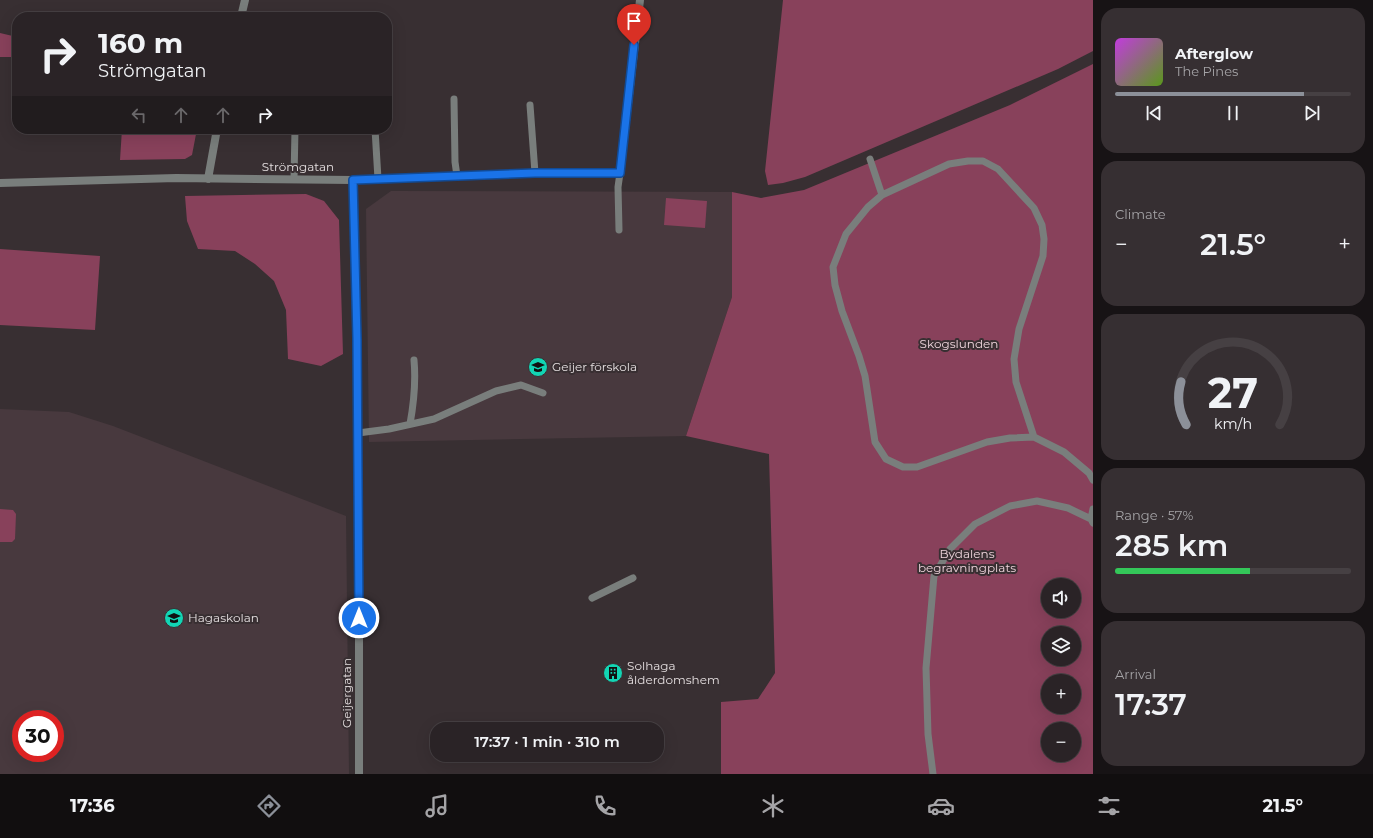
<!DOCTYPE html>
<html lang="en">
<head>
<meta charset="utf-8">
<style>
	:root { --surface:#2a2326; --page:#362f32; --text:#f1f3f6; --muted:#a5a4a7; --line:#464043; --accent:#8c9099 }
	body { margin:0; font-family:Montserrat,sans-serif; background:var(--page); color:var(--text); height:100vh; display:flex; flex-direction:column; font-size:15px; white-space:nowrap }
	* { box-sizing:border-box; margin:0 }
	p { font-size:13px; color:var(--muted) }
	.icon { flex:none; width:22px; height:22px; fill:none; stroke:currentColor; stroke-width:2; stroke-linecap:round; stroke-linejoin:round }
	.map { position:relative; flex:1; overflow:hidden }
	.side { display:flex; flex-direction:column; gap:8px; padding:8px; background:#171315; width:280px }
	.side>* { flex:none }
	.hud { position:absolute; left:12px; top:12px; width:380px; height:122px; border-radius:16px; box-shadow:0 4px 16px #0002,0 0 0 1px var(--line); background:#2a2326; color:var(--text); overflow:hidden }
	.fabs { position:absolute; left:1041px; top:578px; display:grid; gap:8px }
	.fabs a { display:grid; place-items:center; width:40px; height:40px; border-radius:50%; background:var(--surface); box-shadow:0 4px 16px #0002,0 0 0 1px var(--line); font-size:20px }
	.speed { position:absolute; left:12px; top:710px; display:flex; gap:8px; font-size:20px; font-weight:700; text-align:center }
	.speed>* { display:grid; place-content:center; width:52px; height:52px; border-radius:50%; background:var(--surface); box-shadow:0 4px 16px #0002,0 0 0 1px var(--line); line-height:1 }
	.speed .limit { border:6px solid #d22; background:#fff; color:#111 }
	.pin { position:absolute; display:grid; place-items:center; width:34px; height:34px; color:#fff; margin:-41px -17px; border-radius:50% 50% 50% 0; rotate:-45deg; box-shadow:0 0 4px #0007 }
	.pin .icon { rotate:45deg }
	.me { position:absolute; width:44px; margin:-22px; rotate:0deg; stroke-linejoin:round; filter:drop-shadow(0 0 3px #0008) }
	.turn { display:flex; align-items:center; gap:14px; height:84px; padding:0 20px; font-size:18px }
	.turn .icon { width:52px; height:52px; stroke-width:2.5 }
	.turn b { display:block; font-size:28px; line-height:34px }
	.lanes { display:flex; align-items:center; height:38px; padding:0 20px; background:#0003; justify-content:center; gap:20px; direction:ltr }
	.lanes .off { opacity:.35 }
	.big { font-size:30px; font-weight:600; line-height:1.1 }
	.side .card { flex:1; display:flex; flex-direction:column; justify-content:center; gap:6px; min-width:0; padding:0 14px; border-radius:16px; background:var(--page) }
	.side .dial { align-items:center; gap:0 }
	.dial svg { height:104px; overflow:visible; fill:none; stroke:var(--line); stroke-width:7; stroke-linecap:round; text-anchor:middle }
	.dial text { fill:var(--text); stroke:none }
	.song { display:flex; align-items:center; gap:12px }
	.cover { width:48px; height:48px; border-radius:6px; background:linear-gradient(135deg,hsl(290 70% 55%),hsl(90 70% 35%)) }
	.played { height:4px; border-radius:2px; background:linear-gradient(90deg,var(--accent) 80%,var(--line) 80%) }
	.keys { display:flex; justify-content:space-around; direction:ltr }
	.heat { display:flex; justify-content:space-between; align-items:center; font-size:22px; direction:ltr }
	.charge { height:6px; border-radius:3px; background:linear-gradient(90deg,#34c759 57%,var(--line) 0) }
	.trip { position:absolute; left:430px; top:722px; width:234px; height:40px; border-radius:16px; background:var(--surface); box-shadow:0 4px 16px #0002,0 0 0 1px var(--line); font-weight:600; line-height:40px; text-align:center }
	.tabs { display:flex; height:64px; justify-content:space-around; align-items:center; background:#110e0f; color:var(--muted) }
	.tabs .icon { width:28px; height:28px }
	.tabs .on { color:var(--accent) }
	.tabs b { font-size:18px; color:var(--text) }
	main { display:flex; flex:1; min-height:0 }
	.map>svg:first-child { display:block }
	.built { fill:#48393e; fill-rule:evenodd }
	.green { fill:#88415b; fill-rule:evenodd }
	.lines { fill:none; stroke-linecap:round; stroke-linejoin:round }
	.service { stroke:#797e7c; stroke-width:7 }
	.minor { stroke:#797e7c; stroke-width:8 }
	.route-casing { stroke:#114b97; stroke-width:10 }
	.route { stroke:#1a73e8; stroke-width:7 }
	.labels { text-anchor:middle; stroke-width:4; stroke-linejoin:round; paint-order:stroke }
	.street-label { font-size:12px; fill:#e4dedf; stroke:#382f32 }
	.park-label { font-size:12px; fill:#efd4dc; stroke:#382f32 }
	.poi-label { font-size:12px; fill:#e4dedf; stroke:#382f32; text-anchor:start }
</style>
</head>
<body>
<main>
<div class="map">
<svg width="1093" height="774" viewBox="0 0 1093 774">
	<rect width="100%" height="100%" fill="#382f32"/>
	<path class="built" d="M391,191l341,1v105l-46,139 -317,6 -3,-233z
		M0,409l69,3 44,14 233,90 3,258h-349zM21,719h34v34h-34z"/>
	<path class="green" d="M783,0h310v51l-35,18 -253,108 -22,6 -15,2 -3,-14z
		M0,33l17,4v20h-17z
		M1093,64v710h-372v-72l37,-3 17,-26 -6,-219 -83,-18 46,-139v-105l29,6 43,-8 206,-85zM1048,585h26v26h-26zM1048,633h26v26h-26zM1048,681h26v26h-26zM1048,729h26v26h-26z
		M122,129h75l-5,26 -7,4 -65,1z
		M306,194l18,7 15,19 4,134 -22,12 -33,-7 -2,-49 -12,-29 -19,-17 -20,-13 -37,-2 -11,-28 -2,-25z
		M666,198l41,3 -2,27 -41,-3z
		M0,249l100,7 -5,74 -95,-5z
		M0,509l13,1 3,4 -1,25 -3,3h-12z"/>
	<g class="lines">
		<path class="service" d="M454,99l1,63 2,14
			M530,105l5,68
			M375,129l3,50
			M870,159l12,36
			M294,179l1,-50
			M619,230l-1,-43 2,-14
			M410,424c4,-22 6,-42 4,-64
			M358,433l31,-4 45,-10 62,-28 25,-6 22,8
			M1034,437l-18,-55 -2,-23 5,-30 24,-73 1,-17 -2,-14 -8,-17 -36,-39 -15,-8h-15l-19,3 -67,31 -14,12 -22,27 -13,33 2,18 7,26 17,45 6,20 10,66 11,17 17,8h14l70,-25 23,-4 24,-1 30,15 25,21 4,7
			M1091,519l2,-10
			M592,598l41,-20
			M933,774l-5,-40 -2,-66 8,-92 16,-27 25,-25 35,-18 27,-5 31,7 23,11 2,4"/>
		<path class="minor" d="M241,17l4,-17
			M208,179l9,-50
			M353,180l4,159 2,248v187
			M0,183l176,-5 177,2 182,-7h85l20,-173"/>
	</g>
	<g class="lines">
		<g class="route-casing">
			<path id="route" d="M359,618l-2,-279 -4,-159 182,-7h85l14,-128"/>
		</g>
		<use href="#route" class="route"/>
	</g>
	<defs>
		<g id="school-disc" transform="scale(1)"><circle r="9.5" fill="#12d5b4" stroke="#382f32"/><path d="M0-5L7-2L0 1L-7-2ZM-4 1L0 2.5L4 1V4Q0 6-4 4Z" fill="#111"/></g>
		<g id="building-disc" transform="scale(1)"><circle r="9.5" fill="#12d5b4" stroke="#382f32"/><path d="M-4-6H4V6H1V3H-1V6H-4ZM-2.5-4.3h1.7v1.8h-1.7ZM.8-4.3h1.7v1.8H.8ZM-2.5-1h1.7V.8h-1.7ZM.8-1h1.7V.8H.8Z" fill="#111"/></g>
	</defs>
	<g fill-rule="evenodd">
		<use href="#school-disc" x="538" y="367"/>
		<use href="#school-disc" x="174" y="618"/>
		<use href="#building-disc" x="613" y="673"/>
	</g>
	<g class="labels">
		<g class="street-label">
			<text x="298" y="171">Strömgatan</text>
			<text transform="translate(347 693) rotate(-90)" y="4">Geijergatan</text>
		</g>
		<g class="park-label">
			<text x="959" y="348">Skogslunden</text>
			<text x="967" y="558">Bydalens<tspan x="967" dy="14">begravningplats</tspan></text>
		</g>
		<g class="poi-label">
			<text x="552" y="371">Geijer förskola</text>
			<text x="188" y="622">Hagaskolan</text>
			<text x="627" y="670">Solhaga<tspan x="627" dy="14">ålderdomshem</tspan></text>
		</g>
	</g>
</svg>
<div class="fabs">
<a><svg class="icon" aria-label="sound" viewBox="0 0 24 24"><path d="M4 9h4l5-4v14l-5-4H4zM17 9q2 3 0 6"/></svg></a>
<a><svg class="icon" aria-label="layers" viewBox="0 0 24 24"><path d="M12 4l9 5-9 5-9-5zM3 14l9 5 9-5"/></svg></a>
<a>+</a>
<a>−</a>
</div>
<div class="speed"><div class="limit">30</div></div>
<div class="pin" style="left:634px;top:45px;background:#d93025"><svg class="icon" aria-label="arrive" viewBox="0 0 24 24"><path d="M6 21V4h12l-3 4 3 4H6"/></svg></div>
<svg class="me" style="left:359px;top:618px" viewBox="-20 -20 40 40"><circle r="17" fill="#1a73e8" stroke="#fff" stroke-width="3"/><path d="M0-11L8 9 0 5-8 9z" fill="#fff"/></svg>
<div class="trip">17:37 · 1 min · 310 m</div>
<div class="hud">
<div class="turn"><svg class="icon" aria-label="right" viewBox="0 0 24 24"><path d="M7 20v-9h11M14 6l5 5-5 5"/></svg><div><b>160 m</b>Strömgatan</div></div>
<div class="lanes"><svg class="icon off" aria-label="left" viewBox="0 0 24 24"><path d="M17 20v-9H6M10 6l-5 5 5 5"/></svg><svg class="icon off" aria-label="ahead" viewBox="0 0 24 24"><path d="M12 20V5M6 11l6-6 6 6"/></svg><svg class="icon off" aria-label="ahead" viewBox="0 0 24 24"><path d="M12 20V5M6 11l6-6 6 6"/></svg><svg class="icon" aria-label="right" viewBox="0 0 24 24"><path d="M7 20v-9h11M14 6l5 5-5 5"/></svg></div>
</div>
</div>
<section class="side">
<div class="card">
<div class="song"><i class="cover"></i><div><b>Afterglow</b><p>The Pines</p></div></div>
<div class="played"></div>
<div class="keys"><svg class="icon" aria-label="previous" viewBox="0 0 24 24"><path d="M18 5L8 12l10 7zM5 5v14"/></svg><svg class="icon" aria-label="pause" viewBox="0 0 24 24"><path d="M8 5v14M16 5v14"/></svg><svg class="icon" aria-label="next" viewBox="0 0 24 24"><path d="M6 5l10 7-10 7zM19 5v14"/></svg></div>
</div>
<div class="card"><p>Climate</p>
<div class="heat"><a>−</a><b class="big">21.5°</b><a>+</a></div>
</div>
<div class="card dial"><svg viewBox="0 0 100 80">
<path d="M14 69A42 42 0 1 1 86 69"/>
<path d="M14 69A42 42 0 0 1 10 36" stroke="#8c9099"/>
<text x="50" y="56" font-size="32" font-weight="700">27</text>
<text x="50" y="72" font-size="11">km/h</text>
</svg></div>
<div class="card"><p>Range · 57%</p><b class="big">285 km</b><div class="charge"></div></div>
<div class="card"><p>Arrival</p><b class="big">17:37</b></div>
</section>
</main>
<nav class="tabs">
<b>17:36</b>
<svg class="icon on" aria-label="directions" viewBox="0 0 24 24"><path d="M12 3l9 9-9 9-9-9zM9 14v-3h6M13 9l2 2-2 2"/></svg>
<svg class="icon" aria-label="music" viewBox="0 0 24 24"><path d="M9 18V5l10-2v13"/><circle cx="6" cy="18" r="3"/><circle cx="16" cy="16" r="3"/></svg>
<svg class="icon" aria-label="phone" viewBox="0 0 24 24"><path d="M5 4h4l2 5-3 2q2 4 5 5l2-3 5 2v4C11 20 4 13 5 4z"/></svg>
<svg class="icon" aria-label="climate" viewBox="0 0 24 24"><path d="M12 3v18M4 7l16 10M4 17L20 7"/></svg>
<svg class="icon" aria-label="car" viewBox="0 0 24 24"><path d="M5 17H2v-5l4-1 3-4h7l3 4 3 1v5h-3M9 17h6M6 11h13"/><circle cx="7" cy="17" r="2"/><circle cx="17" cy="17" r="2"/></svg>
<svg class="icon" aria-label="filters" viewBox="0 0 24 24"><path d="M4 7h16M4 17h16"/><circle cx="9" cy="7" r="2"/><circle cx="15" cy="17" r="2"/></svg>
<b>21.5°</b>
</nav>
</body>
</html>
